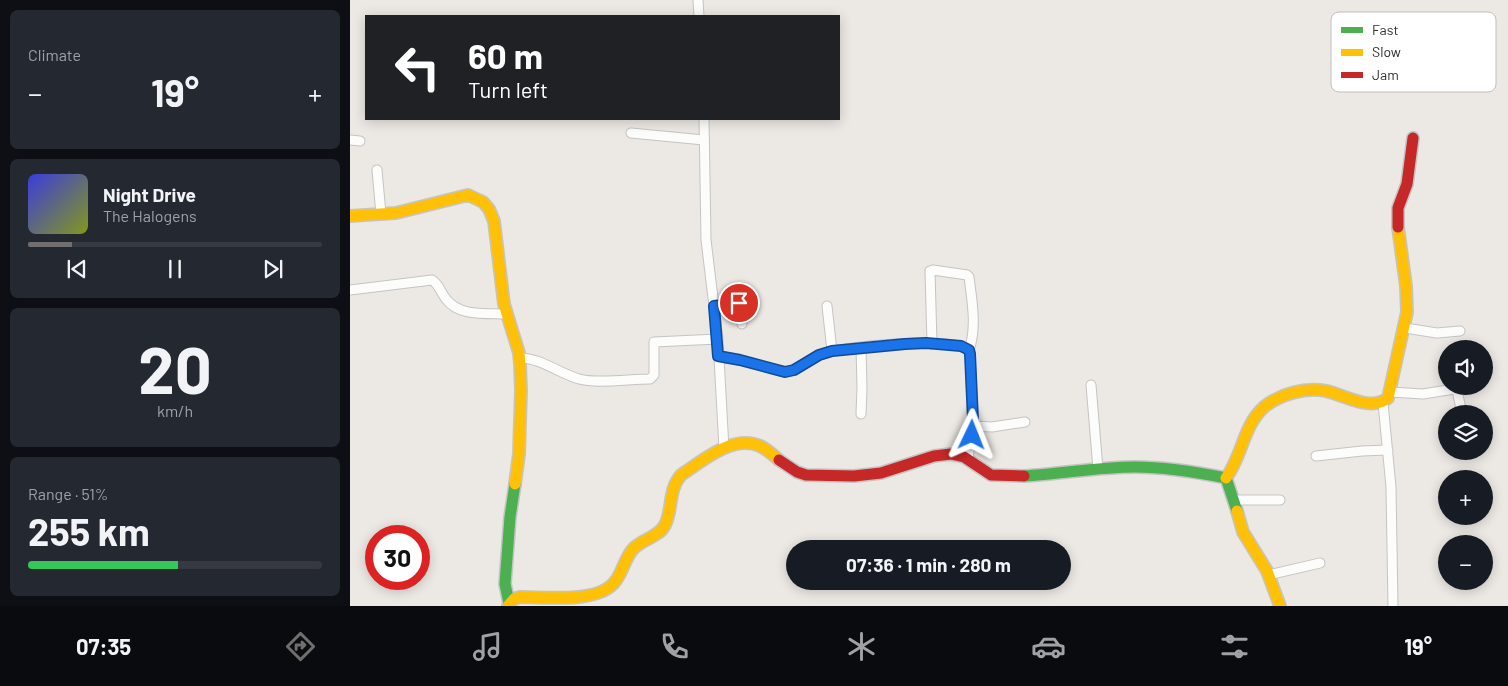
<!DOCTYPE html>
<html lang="en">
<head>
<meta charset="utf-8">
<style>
	:root { --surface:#171b24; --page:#242831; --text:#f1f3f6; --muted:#9ea1a6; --line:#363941; --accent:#706f6e }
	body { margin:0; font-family:Barlow,sans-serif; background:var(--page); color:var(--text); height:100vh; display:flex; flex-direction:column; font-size:19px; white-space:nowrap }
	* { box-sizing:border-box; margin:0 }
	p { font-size:16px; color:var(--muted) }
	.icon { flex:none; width:28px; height:28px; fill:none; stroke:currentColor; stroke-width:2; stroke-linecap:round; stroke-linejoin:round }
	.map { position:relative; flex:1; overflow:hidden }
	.details { display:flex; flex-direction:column; gap:10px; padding:10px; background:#0d0f14; width:350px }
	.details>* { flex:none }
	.top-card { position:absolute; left:15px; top:15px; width:475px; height:105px; border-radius:0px; box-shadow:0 2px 12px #0003; background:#202124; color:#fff; overflow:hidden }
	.buttons { position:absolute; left:1088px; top:340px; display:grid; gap:10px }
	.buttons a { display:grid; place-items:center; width:55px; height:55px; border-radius:50%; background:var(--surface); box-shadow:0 2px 12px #0003; font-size:25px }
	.speed { position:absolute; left:15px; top:525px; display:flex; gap:10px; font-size:25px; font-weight:700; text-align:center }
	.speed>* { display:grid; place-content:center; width:65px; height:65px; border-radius:50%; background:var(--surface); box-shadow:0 2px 12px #0003; line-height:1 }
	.speed .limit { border:8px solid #d22; background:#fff; color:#111 }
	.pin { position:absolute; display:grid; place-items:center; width:42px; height:42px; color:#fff; margin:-21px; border:2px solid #fff; border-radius:50%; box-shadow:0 1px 5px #0007 }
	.me { position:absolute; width:55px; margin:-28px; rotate:2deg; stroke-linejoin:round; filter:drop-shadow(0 0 4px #0008) }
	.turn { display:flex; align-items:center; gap:18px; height:105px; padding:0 20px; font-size:22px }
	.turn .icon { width:65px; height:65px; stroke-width:2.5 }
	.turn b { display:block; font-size:35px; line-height:42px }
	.big { font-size:38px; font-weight:700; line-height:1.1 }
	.details .widget { flex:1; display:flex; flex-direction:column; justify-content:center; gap:8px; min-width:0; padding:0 18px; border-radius:8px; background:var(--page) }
	.details .dial { align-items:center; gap:0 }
	.dial b { font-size:65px; line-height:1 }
	.song { display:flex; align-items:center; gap:15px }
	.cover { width:60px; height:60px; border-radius:8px; background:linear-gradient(135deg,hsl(240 70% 55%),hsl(70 70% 35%)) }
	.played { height:5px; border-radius:2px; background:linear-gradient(90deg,var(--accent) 15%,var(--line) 15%) }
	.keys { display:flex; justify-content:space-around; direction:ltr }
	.heat { display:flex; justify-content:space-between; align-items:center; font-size:28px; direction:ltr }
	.charge { height:8px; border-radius:4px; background:linear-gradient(90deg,#34c759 51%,var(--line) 0) }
	.trip { position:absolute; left:436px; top:540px; width:285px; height:50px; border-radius:25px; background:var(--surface); box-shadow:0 2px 12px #0003; font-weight:700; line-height:50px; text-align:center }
	.dock { display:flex; height:80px; justify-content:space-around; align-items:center; background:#090b0e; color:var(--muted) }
	.dock .icon { width:35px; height:35px }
	.dock .active { color:var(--accent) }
	.dock b { font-size:22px; color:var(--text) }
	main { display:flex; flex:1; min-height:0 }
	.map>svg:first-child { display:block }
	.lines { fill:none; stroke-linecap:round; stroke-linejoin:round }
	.street-casing { stroke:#c5c4c5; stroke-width:11 }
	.fast-casing { stroke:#c5c4c5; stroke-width:14 }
	.slow-casing { stroke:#c5c4c5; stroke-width:14 }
	.jam-casing { stroke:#c5c4c5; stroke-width:14 }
	.street { stroke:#fcfcfb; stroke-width:9 }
	.fast { stroke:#4caf50; stroke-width:11 }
	.slow { stroke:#ffc107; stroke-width:11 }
	.jam { stroke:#c62828; stroke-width:11 }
	.route-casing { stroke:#114b97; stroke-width:12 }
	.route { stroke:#1a73e8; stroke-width:9 }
	.key { fill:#fff; stroke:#c0c0c0; stroke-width:1 }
	.key-label { font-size:14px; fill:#2e2e2e }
</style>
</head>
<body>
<main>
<section class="details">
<div class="widget"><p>Climate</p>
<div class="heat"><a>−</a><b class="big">19°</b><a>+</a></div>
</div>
<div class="widget">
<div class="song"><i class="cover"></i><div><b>Night Drive</b><p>The Halogens</p></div></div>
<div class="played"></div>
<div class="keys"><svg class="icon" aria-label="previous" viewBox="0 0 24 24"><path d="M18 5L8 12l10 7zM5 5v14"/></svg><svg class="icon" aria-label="pause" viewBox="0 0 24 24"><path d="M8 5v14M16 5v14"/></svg><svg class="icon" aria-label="next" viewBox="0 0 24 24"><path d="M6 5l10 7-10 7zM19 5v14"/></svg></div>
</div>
<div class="widget dial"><b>20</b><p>km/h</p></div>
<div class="widget"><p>Range · 51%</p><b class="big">255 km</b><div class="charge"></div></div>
</section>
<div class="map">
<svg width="1158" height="606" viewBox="0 0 1158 606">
	<rect width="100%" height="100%" fill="#ece8e4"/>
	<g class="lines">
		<g class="street-casing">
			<path id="street" d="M348,0l1,16
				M354,119l2,121 12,99 6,110
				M281,133l73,7
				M0,140l10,1
				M27,170l4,44
				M0,290l82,-10c7,4 9,13 14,19 13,18 41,14 61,15
				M364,306l26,-3 2,21
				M477,306l5,45
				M1055,328l32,5 23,-2
				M582,344l-2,-73 3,-1 34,5 2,2c3,24 8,50 0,73
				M368,357c14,1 27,4 41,8 9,2 20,8 29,6 12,-1 22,-13 34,-17 24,-8 128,-18 147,-4l1,4 3,66 -5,39
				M170,358c20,0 39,15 59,21 18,5 51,0 71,0l4,-4v-33l64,-3
				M741,385l7,84
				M1040,392l33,2 31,-5 3,1 5,24
				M1033,403l8,84 2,119
				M511,414l1,-26 -1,-40
				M622,426l20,1 33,-5
				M966,456l46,-5 26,-1
				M883,500h47
				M918,575l52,-12"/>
		</g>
		<g class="fast-casing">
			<path id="fast" d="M674,476c37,-2 73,-9 111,-9 30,0 61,5 91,11l11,33
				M159,603l-4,-19 5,-67 5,-33"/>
		</g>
		<g class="slow-casing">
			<path id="slow" d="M0,216l46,-3 72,-18 15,7 6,7 5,12 10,83 15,49 1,12 1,25 -2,64 -4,30
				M876,478c16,-21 17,-52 38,-71 16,-13 41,-20 62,-16 19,4 44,21 62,7l19,-86 -1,-26 -8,-59
				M887,511l6,21 24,39 13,35
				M158,606l6,-7 6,-2c25,0 75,6 93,-13 10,-10 11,-26 21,-36 9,-9 25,-11 31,-23 8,-16 3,-35 16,-50 21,-14 52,-41 79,-29 7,3 13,9 19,14"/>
		</g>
		<g class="jam-casing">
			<path id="jam" d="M1048,227v-19l9,-24 6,-46
				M429,460l18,12 9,3 48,1 27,-3 53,-17 17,-2 13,3 27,18 33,1"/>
		</g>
		<use href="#street" class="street"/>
		<use href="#fast" class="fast"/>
		<use href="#slow" class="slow"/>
		<use href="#jam" class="jam"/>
	</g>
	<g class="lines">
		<g class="route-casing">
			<path id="route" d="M389,303l-25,3 4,50 22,4 45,12 9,-2 25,-15 13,-4 73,-7 21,-1 35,3 8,4 1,4 3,66 -1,15"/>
		</g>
		<use href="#route" class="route"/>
	</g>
	<rect x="981" y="12" width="165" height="80" rx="8" class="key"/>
	<rect x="991" y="27" width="22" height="6" fill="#4caf50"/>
	<rect x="991" y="49" width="22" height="7" fill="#ffc107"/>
	<rect x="991" y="72" width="22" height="6" fill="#c62828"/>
	<g class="key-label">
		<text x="1022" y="35">Fast</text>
		<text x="1022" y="57">Slow</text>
		<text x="1022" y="80">Jam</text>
	</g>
</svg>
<div class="buttons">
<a><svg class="icon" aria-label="sound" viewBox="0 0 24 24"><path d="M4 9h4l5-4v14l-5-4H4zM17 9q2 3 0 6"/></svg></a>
<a><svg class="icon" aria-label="layers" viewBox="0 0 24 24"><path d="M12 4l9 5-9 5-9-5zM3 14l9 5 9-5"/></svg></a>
<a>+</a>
<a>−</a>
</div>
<div class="speed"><div class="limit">30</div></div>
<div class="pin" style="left:389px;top:303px;background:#d93025"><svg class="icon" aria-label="arrive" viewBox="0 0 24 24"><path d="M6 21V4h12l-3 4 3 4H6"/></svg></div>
<svg class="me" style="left:622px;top:435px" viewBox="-20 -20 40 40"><path d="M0-17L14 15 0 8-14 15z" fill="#1a73e8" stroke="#fff" stroke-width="4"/></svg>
<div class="trip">07:36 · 1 min · 280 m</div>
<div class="top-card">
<div class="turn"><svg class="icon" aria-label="left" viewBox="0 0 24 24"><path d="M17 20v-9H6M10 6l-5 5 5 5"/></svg><div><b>60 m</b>Turn left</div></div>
</div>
</div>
</main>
<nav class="dock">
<b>07:35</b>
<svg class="icon active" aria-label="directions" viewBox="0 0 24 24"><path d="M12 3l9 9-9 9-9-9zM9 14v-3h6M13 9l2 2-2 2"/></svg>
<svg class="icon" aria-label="music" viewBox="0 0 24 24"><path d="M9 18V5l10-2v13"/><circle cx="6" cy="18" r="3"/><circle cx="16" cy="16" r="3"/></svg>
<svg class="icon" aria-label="phone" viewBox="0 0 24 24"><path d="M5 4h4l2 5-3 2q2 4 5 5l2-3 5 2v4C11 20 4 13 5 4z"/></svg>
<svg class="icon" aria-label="climate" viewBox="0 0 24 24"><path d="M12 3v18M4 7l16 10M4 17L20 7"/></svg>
<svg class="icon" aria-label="car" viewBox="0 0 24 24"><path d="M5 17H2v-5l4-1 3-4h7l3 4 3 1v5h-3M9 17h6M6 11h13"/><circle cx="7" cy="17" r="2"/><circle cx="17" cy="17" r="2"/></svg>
<svg class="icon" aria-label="filters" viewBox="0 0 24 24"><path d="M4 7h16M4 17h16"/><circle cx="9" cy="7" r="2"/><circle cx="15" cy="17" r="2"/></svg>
<b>19°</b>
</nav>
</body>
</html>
